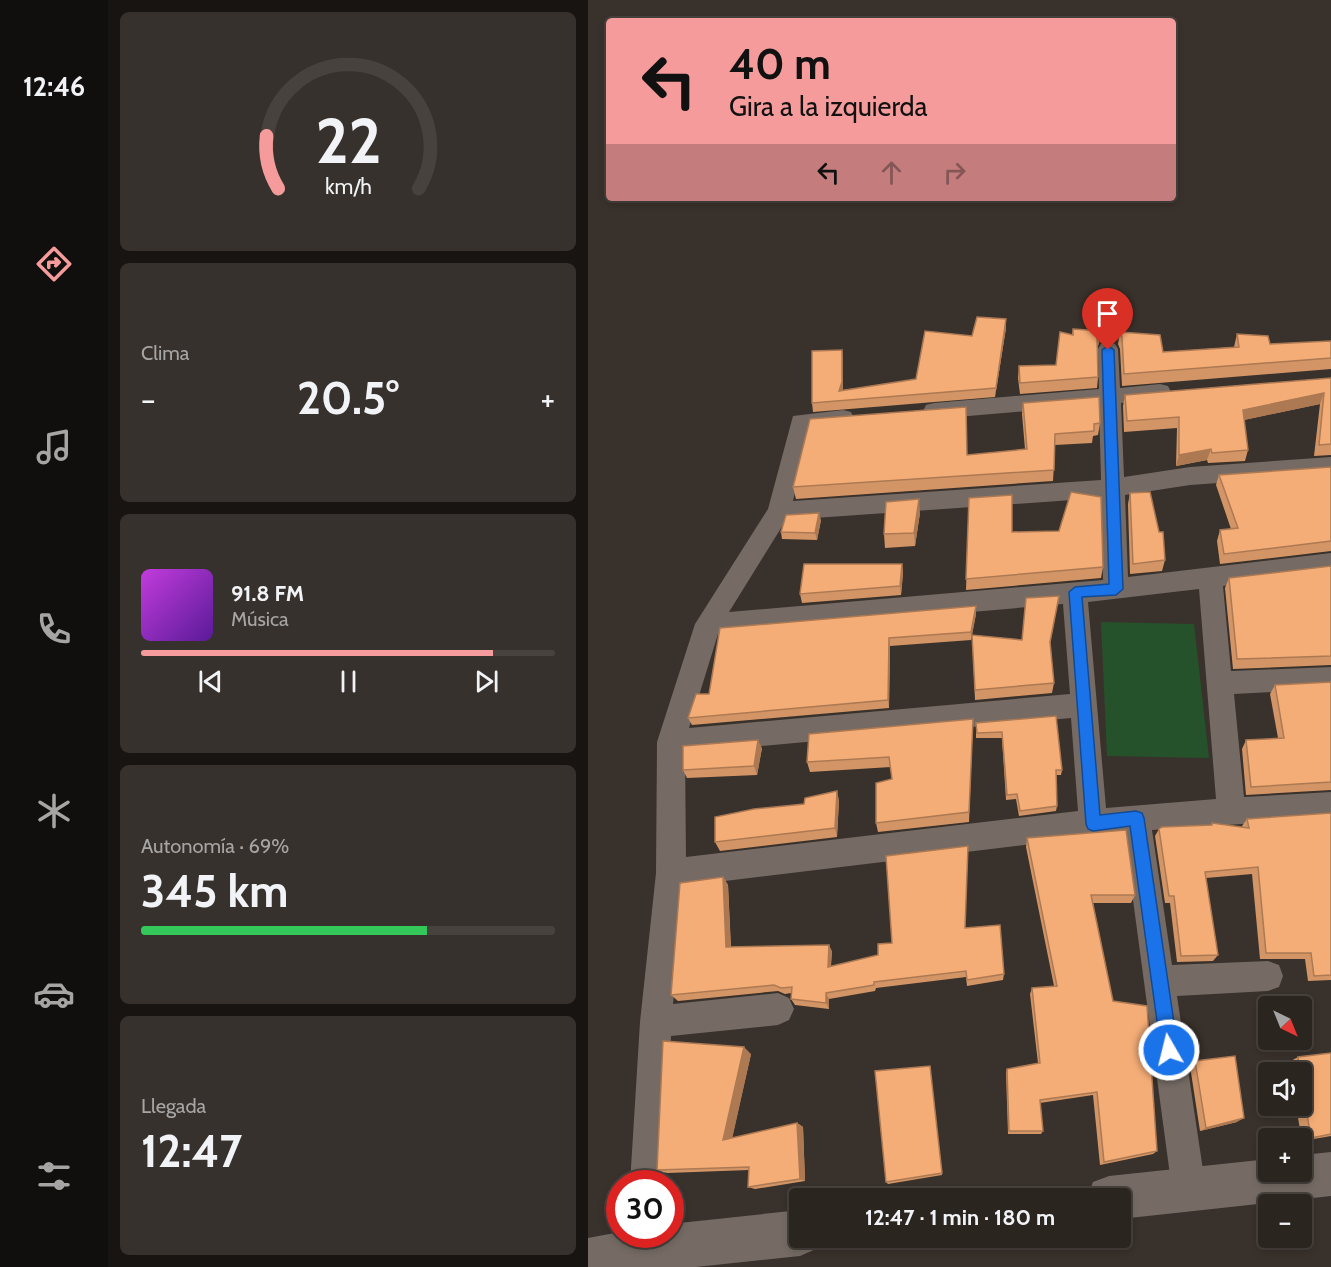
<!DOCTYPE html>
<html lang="es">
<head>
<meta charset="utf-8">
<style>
	:root { --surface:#2b2520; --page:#37312d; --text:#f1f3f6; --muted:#a6a5a5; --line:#47423e; --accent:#f59b9b }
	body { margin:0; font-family:Cabin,sans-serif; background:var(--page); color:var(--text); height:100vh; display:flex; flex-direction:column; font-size:22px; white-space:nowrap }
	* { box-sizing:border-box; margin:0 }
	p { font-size:20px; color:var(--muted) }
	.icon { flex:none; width:33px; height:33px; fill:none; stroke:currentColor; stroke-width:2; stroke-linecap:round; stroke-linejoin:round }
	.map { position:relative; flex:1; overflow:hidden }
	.drawer { display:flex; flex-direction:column; gap:12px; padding:12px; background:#181412; width:480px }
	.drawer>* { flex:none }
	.top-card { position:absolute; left:18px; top:18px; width:570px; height:183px; border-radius:6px; box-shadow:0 3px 9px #0003,0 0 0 2px var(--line); background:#f59b9b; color:#111; overflow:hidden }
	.needle { width:39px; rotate:137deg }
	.tools { position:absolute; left:670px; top:996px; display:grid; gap:12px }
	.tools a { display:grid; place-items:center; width:54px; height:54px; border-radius:6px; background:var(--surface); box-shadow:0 3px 9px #0003,0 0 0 2px var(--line); font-size:30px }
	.speed { position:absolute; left:18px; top:1170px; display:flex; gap:12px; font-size:30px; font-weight:700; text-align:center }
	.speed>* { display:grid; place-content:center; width:78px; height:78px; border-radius:50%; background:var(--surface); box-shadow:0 3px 9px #0003,0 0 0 2px var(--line); line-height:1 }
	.speed .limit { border:9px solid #d22; background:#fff; color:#111 }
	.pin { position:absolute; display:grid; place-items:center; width:51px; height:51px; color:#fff; margin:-62px -26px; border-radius:50% 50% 50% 0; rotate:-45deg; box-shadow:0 0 6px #0007 }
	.pin .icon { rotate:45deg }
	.me { position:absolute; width:66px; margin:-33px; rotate:352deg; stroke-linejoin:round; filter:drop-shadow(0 0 4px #0008) }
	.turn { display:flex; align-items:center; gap:21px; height:126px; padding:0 24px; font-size:27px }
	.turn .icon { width:78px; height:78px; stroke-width:2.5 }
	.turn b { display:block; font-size:42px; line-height:51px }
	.lanes { display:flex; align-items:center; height:57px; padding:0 24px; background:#0003; justify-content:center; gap:30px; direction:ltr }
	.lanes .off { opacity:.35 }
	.big { font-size:45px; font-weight:700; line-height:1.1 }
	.drawer .widget { flex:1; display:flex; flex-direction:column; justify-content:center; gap:9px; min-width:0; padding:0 21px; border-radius:9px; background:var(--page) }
	.drawer .dial { align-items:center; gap:0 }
	.dial svg { height:156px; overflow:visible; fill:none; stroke:var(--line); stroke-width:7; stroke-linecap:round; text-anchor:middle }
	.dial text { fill:var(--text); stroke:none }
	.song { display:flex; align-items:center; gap:18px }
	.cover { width:72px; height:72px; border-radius:9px; background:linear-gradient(135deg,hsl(290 70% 55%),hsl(270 70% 35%)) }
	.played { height:6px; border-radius:3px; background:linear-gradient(90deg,var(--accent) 85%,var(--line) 85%) }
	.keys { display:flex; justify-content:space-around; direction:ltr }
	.heat { display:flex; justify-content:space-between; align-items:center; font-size:33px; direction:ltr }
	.charge { height:9px; border-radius:4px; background:linear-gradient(90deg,#34c759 69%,var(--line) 0) }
	.trip { position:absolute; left:201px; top:1188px; width:342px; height:60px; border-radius:6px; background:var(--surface); box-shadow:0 3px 9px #0003,0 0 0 2px var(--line); font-weight:700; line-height:60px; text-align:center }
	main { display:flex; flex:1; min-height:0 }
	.tab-bar { display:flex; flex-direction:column; width:108px; justify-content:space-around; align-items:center; background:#110f0d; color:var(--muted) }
	.tab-bar .icon { width:42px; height:42px }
	.tab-bar .active { color:var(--accent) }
	.tab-bar b { font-size:27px; color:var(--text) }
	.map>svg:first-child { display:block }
	.green { fill:#26522b }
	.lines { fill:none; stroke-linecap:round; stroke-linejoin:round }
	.street { fill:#756b64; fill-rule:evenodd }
	.secondary { fill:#756b64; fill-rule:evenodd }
	.wall { fill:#d39566 }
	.shaded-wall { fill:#ac7953 }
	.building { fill:#f5ad77; stroke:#ac7953; stroke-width:1.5 }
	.route { fill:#1a73e8; stroke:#114b97; stroke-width:1.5 }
</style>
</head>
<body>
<main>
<nav class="tab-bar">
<b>12:46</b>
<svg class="icon active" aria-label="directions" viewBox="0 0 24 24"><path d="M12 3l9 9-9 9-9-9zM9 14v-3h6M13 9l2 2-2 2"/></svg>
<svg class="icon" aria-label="music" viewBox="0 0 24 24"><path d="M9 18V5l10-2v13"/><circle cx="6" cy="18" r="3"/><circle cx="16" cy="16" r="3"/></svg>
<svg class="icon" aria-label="phone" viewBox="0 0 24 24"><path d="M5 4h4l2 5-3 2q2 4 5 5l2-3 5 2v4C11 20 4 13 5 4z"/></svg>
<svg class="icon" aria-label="climate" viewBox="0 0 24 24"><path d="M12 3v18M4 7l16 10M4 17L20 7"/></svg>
<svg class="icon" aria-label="car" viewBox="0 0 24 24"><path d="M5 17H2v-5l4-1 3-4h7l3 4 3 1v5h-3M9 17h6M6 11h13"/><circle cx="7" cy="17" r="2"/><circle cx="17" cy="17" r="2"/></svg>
<svg class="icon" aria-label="filters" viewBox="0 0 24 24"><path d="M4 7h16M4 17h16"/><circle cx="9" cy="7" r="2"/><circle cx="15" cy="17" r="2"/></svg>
</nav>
<section class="drawer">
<div class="widget dial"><svg viewBox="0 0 100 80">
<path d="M14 69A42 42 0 1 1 86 69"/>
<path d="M14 69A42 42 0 0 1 8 42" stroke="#f59b9b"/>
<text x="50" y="56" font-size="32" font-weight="700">22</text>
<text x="50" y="72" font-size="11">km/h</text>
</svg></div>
<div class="widget"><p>Clima</p>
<div class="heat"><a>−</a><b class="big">20.5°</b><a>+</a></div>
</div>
<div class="widget">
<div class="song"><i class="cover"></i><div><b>91.8 FM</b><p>Música</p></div></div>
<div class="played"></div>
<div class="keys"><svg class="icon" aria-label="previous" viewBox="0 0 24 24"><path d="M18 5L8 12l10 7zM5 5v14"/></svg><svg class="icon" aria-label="pause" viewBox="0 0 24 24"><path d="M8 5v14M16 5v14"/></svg><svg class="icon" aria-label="next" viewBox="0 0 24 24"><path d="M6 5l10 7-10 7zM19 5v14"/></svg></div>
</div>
<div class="widget"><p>Autonomía · 69%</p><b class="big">345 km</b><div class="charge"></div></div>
<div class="widget"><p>Llegada</p><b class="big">12:47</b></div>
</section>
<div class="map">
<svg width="743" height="1267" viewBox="0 0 743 1267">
	<rect width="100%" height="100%" fill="#39312b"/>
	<path class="green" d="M513,622l93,2 15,134 -102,-2z"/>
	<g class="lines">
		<path class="street" d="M520,342l7,2 3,5 2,39 40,-4 8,2 3,6 -3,6 -47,5 3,74 66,-10 141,-10v18l-141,10 -65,10 3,82 203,-24v20l-108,13 8,85 100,-4v22l-97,5 10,103 87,-5v26l-179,12 20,135 96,-4 11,4 4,11 -4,11 -11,4 -91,5 29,194 -5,12 -12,5 -12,-5 -5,-12 -48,-357 -440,53 -11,118 105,-11 11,5 5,11 -5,11 -11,5 -107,11 -7,148h-34l10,-162 16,-149 1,-131 38,-118 73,-115 25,-93 50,-6 8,2 3,6 -3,6 -41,5 -17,72 308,-21 -2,-75 -165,14 -8,-2 -3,-6 3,-6 8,-2 165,-14 -1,-40 3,-5zM513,498l2,82 -374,32 57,-92zM611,589l17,210 -110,9 -18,-206zM475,604l7,90 -381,34 29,-94zM483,718l7,93 -392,46 -1,-104z"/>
		<path class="secondary" d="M743,1152v44l-211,23v-21h-33l6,-16 16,-6 160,-17v13h33v-17z
			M212,1210v28h21l-5,11 -16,7 -104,11h-108v-29l32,-6v2h50v-10z"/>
	</g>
	<path class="wall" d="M418,319v9l-11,69 -182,15 -1,-9 30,-53 1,9v31l73,-11 56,-43z
		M485,329l28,2 -2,12 -1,3v31l-1,11 -77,6 -2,-16 1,-12 37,-1 16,-30z
		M532,332l43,20 71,-5 3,-13 33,10 61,-3v28l-209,17 -2,-37 -2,-5z
		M743,378v77l-17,1 6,-52 -76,16 4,30 -3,11 -37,2 -1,-3 -31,6 1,-38 -53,4 -1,-26 2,-11z
		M435,403l77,20 -2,12 -5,1 -1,7 -37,2 -2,36 -257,18 -3,-12 174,-32 58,-6 -3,-35z
		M743,467v84l-111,13 -3,-23 3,-11 11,-1 -15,-44 3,-10z
		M542,493l35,67 -3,11 -32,3 -2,-70z
		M381,498l43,34 91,35 -2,11 -135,12z
		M332,513l-5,33 -30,2 -1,-14z
		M233,520l-4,20 -35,-1 -1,-7z
		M314,564l1,9 -2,22 -99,8 -2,-9z
		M743,566v99l-98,4 -8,-81 4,-10z
		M471,596l-9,48 4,39 -2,10 -77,7 -3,-65 50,5z
		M388,606v8l-5,26 -81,6 -1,62 -197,17 -4,-7 21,-24z
		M743,682v108l-85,5 -4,-46 4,-9 32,-2 -8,-44 5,-9z
		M468,716l6,54 -1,5h-5l1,31 -1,5 -37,5 -3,-17 -10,1 -4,-62h-26v-15z
		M385,719l-4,103 -91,10 -2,-9 16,-44 -1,-12 -81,5 -3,-10z
		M174,748l-5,27 -70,3 -4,-8z
		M251,800l-2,37 -117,14 -5,-9z
		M743,813v167l-23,1 -3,-22h-45l-8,-85 -46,4 12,77 -5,6 -36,1 -7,-59h-5l-10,-67 4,-7 52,-4 1,-2 31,4 -1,-1 5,-7z
		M439,838l108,57 -4,8h-38l20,98 44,150 -4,3 -53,11 -7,-70 -53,8 3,28 -2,3h-33l-2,-61 1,-4 31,-6 -8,-69 2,-6 22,-2 -28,-139z
		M135,877l5,8 3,62 101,4 -1,15 47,-11 14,-12 73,-15 39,46 -1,6 -36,6 -1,-9 -90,11 -1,3 -46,8v10l-34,-4 -4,-6v-6l-6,1 -7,-3 -100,10 -7,-6z
		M743,1053v83l-29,5 -6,-35h6v-34h-11l-2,-10 9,-5z
		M163,1054l-19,84 65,-15 6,4 2,54 -50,8 -7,-2 1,-17 -82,3 -10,-3z
		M607,1061l42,61 -37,9 -10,-65z
		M342,1066l12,109 -54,9 -2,-2z"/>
	<path class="shaded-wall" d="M418,319v9l-11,69 1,-9z
		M513,331l-2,12 -3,6 1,-11z
		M254,350l1,9v32h-4z
		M736,393l-4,11 -81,17 4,-11z
		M623,449l-4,11 -31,6 3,-11z
		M331,499l1,14 -5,33 -1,-13z
		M231,513l2,7 -4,20 -2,-7z
		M314,564l1,9 -2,22 -1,-9z
		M388,606v8l-5,26v-8z
		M301,638l1,8 -1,62 -1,-8z
		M170,740l4,8 -5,27 -3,-9z
		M249,791l2,9 -2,37 -2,-9z
		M135,877l5,8 3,69 -5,-7z
		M241,945l3,6 -2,22 -2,-6z
		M238,993l3,6v10l-3,-6z
		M156,1047l7,7 -20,90 -8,-4z
		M656,1118l-7,4 -37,9 6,-3z
		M209,1123l6,4 2,54 -5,-2z"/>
	<path class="building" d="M389,317l29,2 -10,69 -184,15v-52l30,-1v32l-3,9 77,-12 9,-48 47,5z
		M485,329l28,2 -4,7 1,39 -78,6 -1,-17 37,-1 4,-33 13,3z
		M532,332l40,3 3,17 76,-5 -2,-13 31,2 2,8 61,-3v17l-207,16 -2,-37z
		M743,378v66l-12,1 5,-52 -81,17 5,40 -36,3 -1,-4 -32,6v-38l-52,4 -2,-26z
		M511,397l1,26 -6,1v7l-39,3 -1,36 -261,17 17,-68 156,-12 1,48 60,-6 -4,-46z
		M743,467v74l-107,13 -4,-24 18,-2 -19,-53z
		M483,492l30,5 2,70 -137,12 3,-81 43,-3v37l47,-1z
		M562,492l9,40h4l2,28 -32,4 -3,-71z
		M331,499l-5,34 -30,1 2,-32z
		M231,513l-4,20 -34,-1 5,-17z
		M216,564h98l-2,22 -100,8z
		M743,566v90l-94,3 -8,-81z
		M471,596l-9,46 4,41 -79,7 -3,-55 50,5 4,-42z
		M388,606l-5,26 -82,6 -1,62 -200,18 8,-24h13l11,-66z
		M743,682v100l-80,5 -5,-47 38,-2 -9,-53z
		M468,716l6,54h-6l1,36 -37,5 -3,-17 -10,1 -5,-63 -25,1 -1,-10z
		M385,719l-4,93 -93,11v-40l16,-4 -3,-22 -82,5 2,-28z
		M170,740l-4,26 -71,4v-24z
		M249,791l-2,37 -120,14v-25l39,-8 50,-5 1,-6z
		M743,813v162l-17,1 -3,-23h-45l-8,-86 -53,5 13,83 -37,1 -7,-60h-5l-10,-67 3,-2 50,-2v-2l37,5 -2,-9z
		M538,830l9,65h-44l22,106 34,5 10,145 -53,11 -7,-70 -57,8 3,31h-34l-2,-62 33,-6 -8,-75 25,-2 -30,-148z
		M380,846l-3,82 35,-3 4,49 -37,6 -1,-9 -92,11v3l-48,8v10l-35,-4 1,-12 -11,1 -7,-3 -103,10 9,-112 43,-6 3,70 103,-2 -1,22 50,-12v-11l14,-1 -6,-87z
		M75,1041l81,6 -21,93 74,-17 3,56 -52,8 1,-20 -92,3z
		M743,1053v81l-20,4 -9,-54v-12h-2l-2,-15z
		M647,1056l9,62 -38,10 -11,-67z
		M342,1066l12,107 -56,9 -11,-111z"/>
	<path class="route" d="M520,346l6,4 9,239 -7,6 -34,2 18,218 36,-4 6,2 2,5 34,232 -3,7 -6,2 -6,-2 -2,-7 -31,-224 -37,5 -5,-2 -2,-5 -17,-232 6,-5 34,-3 -7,-234z"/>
</svg>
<div class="tools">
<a><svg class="needle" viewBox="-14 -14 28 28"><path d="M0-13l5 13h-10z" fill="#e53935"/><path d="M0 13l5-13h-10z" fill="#a6a5a5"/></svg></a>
<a><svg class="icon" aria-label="sound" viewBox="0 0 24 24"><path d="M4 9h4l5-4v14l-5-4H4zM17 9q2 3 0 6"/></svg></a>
<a>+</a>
<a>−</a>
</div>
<div class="speed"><div class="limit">30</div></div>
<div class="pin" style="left:520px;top:350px;background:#d93025"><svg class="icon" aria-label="arrive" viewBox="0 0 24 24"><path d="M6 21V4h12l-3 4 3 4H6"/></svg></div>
<svg class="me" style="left:581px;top:1050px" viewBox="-20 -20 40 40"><circle r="17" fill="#1a73e8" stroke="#fff" stroke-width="3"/><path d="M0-11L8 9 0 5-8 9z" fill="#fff"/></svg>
<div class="trip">12:47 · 1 min · 180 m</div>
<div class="top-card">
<div class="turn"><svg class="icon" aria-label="left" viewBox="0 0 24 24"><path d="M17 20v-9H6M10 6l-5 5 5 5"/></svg><div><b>40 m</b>Gira a la izquierda</div></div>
<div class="lanes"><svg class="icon" aria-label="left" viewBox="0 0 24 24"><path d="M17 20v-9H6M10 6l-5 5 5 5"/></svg><svg class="icon off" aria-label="ahead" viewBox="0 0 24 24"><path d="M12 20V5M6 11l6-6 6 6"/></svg><svg class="icon off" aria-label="right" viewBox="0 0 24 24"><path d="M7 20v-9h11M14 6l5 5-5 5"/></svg></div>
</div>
</div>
</main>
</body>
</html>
